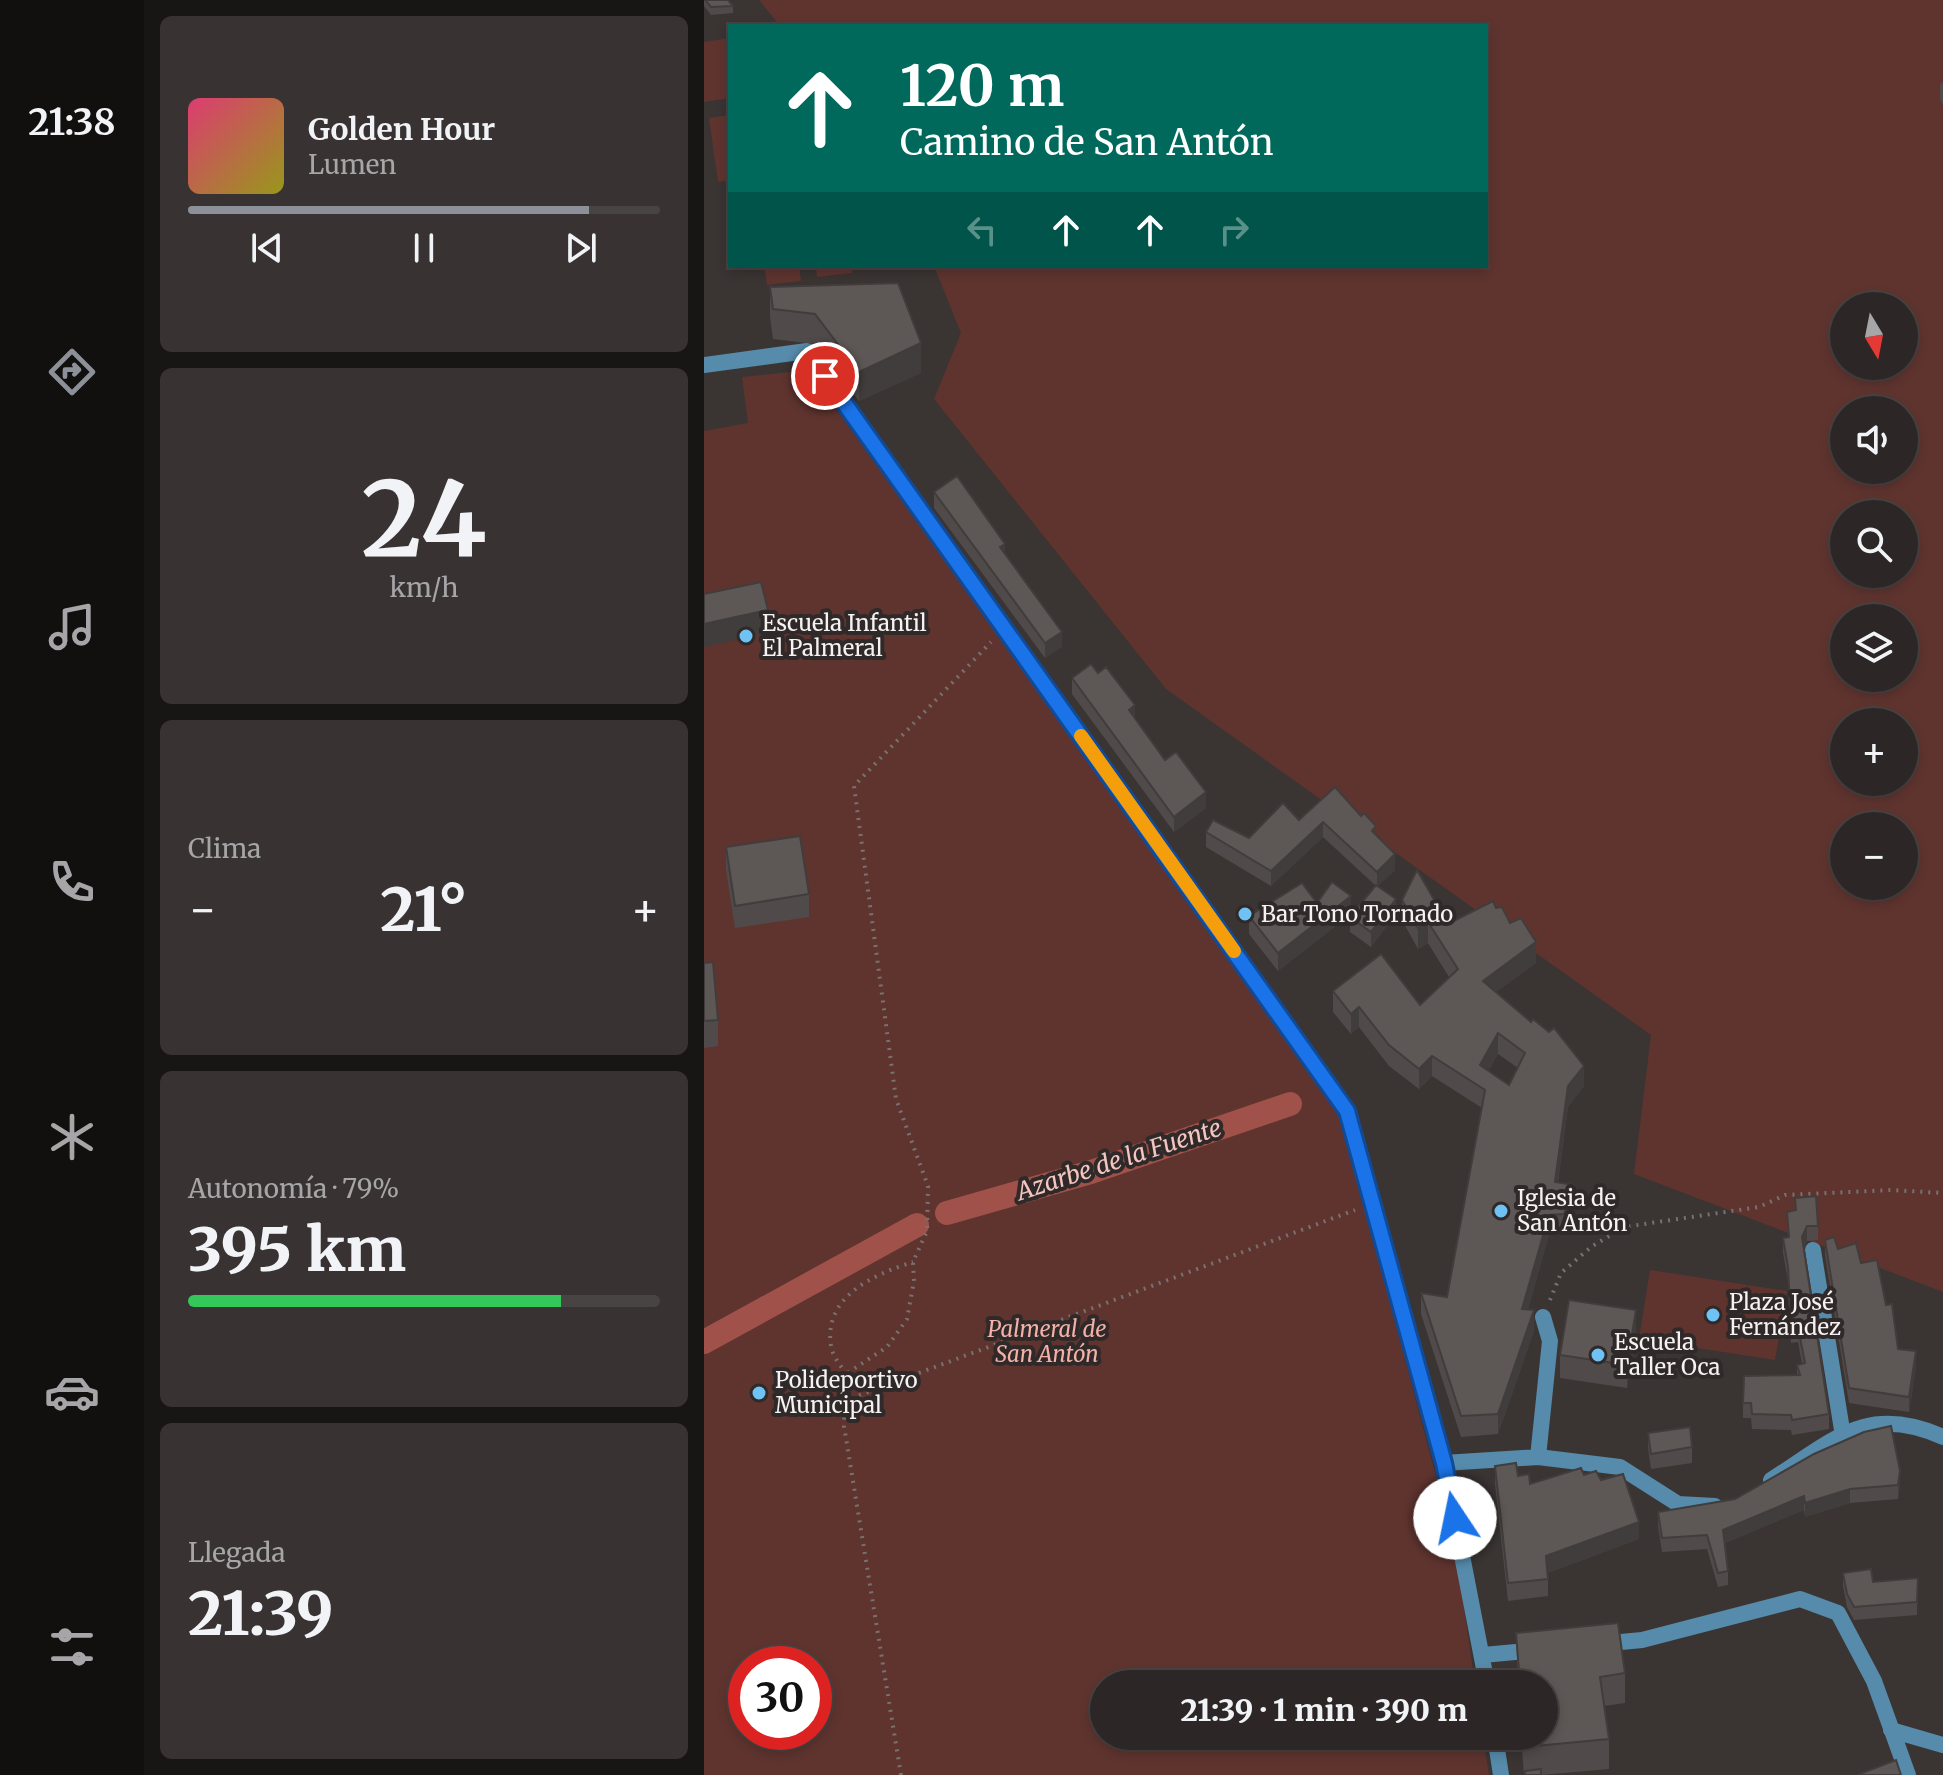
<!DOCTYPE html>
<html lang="es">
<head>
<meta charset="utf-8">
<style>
	:root { --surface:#2c2726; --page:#383332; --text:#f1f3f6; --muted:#a6a5a7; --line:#484443; --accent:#8c9099 }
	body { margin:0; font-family:Merriweather,serif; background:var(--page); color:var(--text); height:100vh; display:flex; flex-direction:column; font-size:30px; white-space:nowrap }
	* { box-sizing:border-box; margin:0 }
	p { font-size:26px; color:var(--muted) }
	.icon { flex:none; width:44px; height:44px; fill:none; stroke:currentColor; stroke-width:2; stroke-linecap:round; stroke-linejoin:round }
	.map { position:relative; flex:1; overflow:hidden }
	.details { display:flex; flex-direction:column; gap:16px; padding:16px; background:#181515; width:560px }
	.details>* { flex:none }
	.banner { position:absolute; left:24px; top:24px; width:760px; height:244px; border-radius:0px; box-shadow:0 4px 12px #0003,0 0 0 2px var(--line); background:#00695c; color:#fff; overflow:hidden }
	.needle { width:52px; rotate:170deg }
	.tools { position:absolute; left:1126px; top:292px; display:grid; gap:16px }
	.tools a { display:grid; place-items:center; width:88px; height:88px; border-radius:50%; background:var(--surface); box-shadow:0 4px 12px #0003,0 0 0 2px var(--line); font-size:40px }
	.speed { position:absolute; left:24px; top:1646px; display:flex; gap:16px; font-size:40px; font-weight:700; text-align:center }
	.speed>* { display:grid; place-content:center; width:104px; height:104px; border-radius:50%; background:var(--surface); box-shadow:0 4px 12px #0003,0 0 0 2px var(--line); line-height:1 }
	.speed .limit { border:12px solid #d22; background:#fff; color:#111 }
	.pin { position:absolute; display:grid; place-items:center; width:68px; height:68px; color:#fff; margin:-34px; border:4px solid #fff; border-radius:50%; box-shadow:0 2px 8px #0007 }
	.me { position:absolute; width:88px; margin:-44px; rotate:349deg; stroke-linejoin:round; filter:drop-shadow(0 0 6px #0008) }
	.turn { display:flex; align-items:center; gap:28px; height:168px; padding:0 40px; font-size:36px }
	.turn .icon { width:104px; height:104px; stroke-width:2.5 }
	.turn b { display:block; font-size:56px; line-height:68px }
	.lanes { display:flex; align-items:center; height:76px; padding:0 40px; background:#0003; justify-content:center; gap:40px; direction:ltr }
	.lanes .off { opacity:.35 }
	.big { font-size:60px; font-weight:800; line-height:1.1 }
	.details .card { flex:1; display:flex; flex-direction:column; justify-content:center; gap:12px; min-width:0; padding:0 28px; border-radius:12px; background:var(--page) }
	.details .dial { align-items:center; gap:0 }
	.dial b { font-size:104px; line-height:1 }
	.song { display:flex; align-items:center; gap:24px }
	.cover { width:96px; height:96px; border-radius:12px; background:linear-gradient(135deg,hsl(340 70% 55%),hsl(60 70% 35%)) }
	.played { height:8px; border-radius:4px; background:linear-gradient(90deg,var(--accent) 85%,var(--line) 85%) }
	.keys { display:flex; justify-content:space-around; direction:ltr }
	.heat { display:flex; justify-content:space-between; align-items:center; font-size:44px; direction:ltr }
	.charge { height:12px; border-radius:6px; background:linear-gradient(90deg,#34c759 79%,var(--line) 0) }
	.trip { position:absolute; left:386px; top:1670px; width:468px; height:80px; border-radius:40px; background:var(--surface); box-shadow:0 4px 12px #0003,0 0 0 2px var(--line); font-weight:800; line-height:80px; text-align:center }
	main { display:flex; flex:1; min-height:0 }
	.tab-bar { display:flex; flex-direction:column; width:144px; justify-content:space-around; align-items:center; background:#12100f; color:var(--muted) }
	.tab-bar .icon { width:56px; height:56px }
	.tab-bar .current { color:var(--accent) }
	.tab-bar b { font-size:36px; color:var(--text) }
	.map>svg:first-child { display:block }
	.green { fill:#5f342f; fill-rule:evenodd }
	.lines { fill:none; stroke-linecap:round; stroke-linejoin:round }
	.canal { stroke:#a05149; stroke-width:24 }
	.path { stroke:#777271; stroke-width:4; stroke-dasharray:2 6; stroke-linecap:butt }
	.pedestrian { stroke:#568bab; stroke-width:16 }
	.minor { stroke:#568bab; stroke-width:16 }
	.wall { fill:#504b4a; fill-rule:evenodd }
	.shaded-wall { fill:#413d3c }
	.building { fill:#5d5756; stroke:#413d3c; stroke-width:2; fill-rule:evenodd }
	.route-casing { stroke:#114b97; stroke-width:20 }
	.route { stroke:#1a73e8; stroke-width:14 }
	.slow { stroke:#f59e0b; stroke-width:14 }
	.poi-dot { fill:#6fc2f4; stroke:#2f2a29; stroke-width:3 }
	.labels { text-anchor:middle; stroke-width:8; stroke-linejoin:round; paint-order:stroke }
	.poi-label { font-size:22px; fill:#f6f2f1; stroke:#2f2a29; text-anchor:start }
	.park-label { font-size:22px; font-style:italic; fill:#f5b0a7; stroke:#2f2a29 }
	.water-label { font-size:24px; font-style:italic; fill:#f5c6c0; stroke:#2f2a29 }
</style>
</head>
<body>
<main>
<nav class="tab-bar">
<b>21:38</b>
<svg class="icon current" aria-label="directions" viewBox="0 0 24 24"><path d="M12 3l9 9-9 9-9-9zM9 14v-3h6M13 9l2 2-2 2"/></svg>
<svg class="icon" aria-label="music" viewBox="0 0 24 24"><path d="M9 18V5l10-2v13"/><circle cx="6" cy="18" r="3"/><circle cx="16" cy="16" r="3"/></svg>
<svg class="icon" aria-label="phone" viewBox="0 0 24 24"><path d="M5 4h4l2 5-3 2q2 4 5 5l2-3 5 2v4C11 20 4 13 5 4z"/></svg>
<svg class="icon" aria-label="climate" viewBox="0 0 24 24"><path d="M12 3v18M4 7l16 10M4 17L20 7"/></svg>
<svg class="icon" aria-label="car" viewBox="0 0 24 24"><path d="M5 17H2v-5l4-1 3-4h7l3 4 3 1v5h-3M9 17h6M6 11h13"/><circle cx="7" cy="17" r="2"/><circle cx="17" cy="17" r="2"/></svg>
<svg class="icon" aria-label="filters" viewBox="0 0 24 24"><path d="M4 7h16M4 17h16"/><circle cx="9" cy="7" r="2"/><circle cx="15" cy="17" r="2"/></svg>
</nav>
<section class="details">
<div class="card">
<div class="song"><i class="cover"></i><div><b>Golden Hour</b><p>Lumen</p></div></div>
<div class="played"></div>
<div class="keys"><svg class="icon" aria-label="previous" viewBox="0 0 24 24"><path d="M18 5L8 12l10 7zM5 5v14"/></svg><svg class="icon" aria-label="pause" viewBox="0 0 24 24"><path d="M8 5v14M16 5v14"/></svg><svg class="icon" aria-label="next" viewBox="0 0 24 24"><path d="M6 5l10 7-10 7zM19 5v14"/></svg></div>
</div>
<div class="card dial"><b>24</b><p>km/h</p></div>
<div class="card"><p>Clima</p>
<div class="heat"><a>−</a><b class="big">21°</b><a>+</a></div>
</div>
<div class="card"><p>Autonomía · 79%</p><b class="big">395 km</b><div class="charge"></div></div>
<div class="card"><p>Llegada</p><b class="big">21:39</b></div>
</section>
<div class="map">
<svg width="1239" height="1775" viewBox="0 0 1239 1775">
	<rect width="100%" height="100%" fill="#3a3433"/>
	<path class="green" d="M55,0h1184v1292l-309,-118 17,-139 -485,-346 -232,-290 27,-66 -27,-67h552v-240h-706zM1140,306h60v60h-60zM1140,410h60v60h-60zM1140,514h60v60h-60zM1140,618h60v60h-60zM1140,722h60v60h-60zM1140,826h60v60h-60z
		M26,38v60l-26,4v-60z
		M26,115v65l-12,2 -9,-64z
		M60,266h35l2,15 -34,4z
		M112,266h35l1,7 -35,4z
		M104,370l531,740 117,442 19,132h-371v52h379l6,39h-785v-1344l44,-8 -6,-46zM42,1664h68v68h-68z
		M946,1270l137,21 -12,69 -136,-21z"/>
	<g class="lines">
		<path class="canal" d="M243,1213l144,-41 199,-68
			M0,1342l213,-117"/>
		<path class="path" d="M846,1300l11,-27 30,-26 33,-20 135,-20 26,-12 106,-5 52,3
			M142,1374c-5,-8 -14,-19 -15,-28 -8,-50 44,-72 82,-84
			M140,1401l511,-191
			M197,1775l-57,-349 2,-52 41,-27 20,-28 7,-38 -1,-19 14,-31 1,-45 -32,-87 -42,-313 137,-144"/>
		<path class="pedestrian" d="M1109,1250l30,186"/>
		<path class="minor" d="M0,365l103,-14 540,760 97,352 43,221
			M834,1457l12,-116 -7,-24
			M740,1463l94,-6 82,10 58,37 37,2
			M1067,1480c63,-40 96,-77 172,-43
			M896,1644l42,-4 158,-41 38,14 36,68 34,94
			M779,1655l55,-5
			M1187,1730l52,15
			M791,1736l6,39"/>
	</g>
	<path class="wall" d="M0,0h24l5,6v7l-22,2 -7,-9z
		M1239,82v23l-3,-6v-15z
		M66,287l151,86 -62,28 -44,-57 -42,-5 -3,-22z
		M230,492l128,155 -17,11 -111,-150z
		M368,678l63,40 30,42 41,48 -32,24 -102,-138z
		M631,787l41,48 19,35 -17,16 18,28 -25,33 -21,-15v-15l26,-31 -53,-49 -52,49 -65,-39v-15l43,6 50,-18z
		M22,847l83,47v23l-74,11 -9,-58z
		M698,900l46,24 48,-16 14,15 26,40 -40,29 88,94 -16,21 -10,75 16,23 -10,29 -15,1 -21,74 6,22 -36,103 -37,3 -40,-123v-21l26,4 35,-189 -50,-32 -13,13 -30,-23 -30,-39 -8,7 -18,-22v-21l87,14 29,-28 -21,-34 -10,6 -16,-29zM794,1054l20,14 -9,17 -21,-14z
		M613,903l34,11 -73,57 -29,-37v-18z
		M0,963l14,57v26l-14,2z
		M1091,1198l23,28v14l-11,1 -3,7 25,166v15l-37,6 -1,-5 -39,-1 -1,-11h-8v-15l54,-28v-10l5,-1 -4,-22 -7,1 -3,-62 -5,-28v-15l5,-1 -1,-25 8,-2z
		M1121,1240l36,23 25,42 12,44 18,18 -7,45 -60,-9 -24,-148z
		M932,1333l-9,55 -67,-10v-23z
		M944,1433l44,14v16l-41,6 -3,-21z
		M791,1466l23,10 12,8 54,-9 17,5 38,59 -91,34v23l-40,5 -13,-117z
		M1196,1485l-2,14 -48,4 -45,14 -1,-7 -79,33 3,28v14l-10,2 -11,-38 -45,3 -4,-26v-14l77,-13z
		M1139,1573l30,9 45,-4 -1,37 -63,5 -7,-13 -4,-21z
		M812,1633l109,40v30l-21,3 5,33v30l-68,6h-17l-3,-39h23v-52h-26z"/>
	<path class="shaded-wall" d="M217,343v30l-62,28v-29z
		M301,544v15l-5,-12z
		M64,610v23l-64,14v-23z
		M358,632v15l-17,11v-15z
		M431,705v15l-6,-10z
		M502,792v16l-32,24v-15z
		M619,822v15l-52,49v-15z
		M691,854v16l-18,17v-15z
		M647,896v18l-73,57v-18z
		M692,899v15l-25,33v-15z
		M724,922v21l-10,6v-21z
		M832,942v21l-53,39v-21z
		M655,1007v20l-8,7v-20z
		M794,1033v21l-18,31v-20z
		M728,1056v20l-13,13v-20z
		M880,1066v20l-16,21 -13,95v-20l13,-96z
		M870,1185v20l-10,29v-20z
		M845,1215v20l-27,94v-20z
		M1103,1226v15l-5,11v-15z
		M830,1310v21l-36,103v-20z
		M932,1310v23l-9,55v-23z
		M1212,1351v16l-7,45v-15z
		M1196,1471v14l-2,14v-14z
		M1146,1489v14l-45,14v-14z
		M1100,1496v14l-81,34v-14z
		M935,1522v17l-93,35v-18z"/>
	<path class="building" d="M1,0h23l5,6 -22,1z
		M194,283l23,60 -62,29 -44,-58 -42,-5 -3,-22z
		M253,476l48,68 -5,3 62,85 -17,11 -111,-151z
		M57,582l7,28 -64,14v-30z
		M387,664l7,9 8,-6 29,38 -6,5 36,50 11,-8 30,40 -32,25 -102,-139z
		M631,787l26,29 3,-3 12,13 -4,5 23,23 -18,18 -54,-50 -52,49 -65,-39 7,-12 36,18 34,-35 16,17z
		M96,836l9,58 -74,12 -9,-59z
		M713,870l31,54 45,-23 3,7 6,-1 8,16 11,-5 15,24 -53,39 48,41 2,-3 16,13 5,-4 30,38 -16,20 -13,96 19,3 -10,29 -15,1 -27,94 12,1 -36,104 -37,2 -40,-123 26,4 38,-207 -53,-34 -13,13 -30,-24 -30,-38 -8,7 -18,-23 48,-37 39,51 38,-36 -30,-47 -10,6 -16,-28zM794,1033l27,20 -16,32 -29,-20z
		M628,882l19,14 -73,57 -29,-37 53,-33 15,20z
		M672,885l20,14 -25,33 -21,-15z
		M9,962l5,58 -14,1v-58z
		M1112,1196l2,30h-11l-5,11 27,177 -37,6 -1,-5 -39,-1 -1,-11h-8l1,-27 56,-1 -3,-10 8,-2 -7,-36 -7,1 -3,-61 -5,-29 6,-1 -2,-25 9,-2 -1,-12z
		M1130,1237l4,12 18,-6 5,20 16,-3 9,45 6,-1 6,45 18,2 -7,46 -60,-9 -24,-148z
		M865,1300l67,10 -9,55 -67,-10z
		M1187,1426l9,45 -2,14 -48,4 -45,14 -1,-7 -81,34 5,41 -10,2 -11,-38 -45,3 -4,-26 77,-13 79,-45 50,-22z
		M986,1427l2,20 -41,7 -3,-21z
		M812,1463l2,13 11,-2 1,10 51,-16 3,7 12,-4 5,9 22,-6 16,48 -93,34 2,23 -40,4 -13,-117z
		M1167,1569l2,13 45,-4 -1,24 -63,5 -7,-13 -4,-21z
		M914,1623l7,50 -25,4 9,62 -85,8 -1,-11h21v-52h-24l-4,-51z
		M1192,1760l5,15h-44z
		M837,1769v6h-16v-4z"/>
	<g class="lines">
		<g class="route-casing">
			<path id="route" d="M121,376l522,735 97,352 11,55"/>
		</g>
		<use href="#route" class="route"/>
		<path class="slow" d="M377,736l153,215"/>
	</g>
	<g class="poi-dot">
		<circle cx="42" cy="636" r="8"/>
		<circle cx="541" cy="914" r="8"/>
		<circle cx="797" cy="1211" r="8"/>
		<circle cx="1009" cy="1315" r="8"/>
		<circle cx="894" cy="1355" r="8"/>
		<circle cx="55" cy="1393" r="8"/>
	</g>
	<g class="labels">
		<g class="poi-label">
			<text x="58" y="631">Escuela Infantil<tspan x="58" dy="25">El Palmeral</tspan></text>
			<text x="557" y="922">Bar Tono Tornado</text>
			<text x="813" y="1206">Iglesia de<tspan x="813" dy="25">San Antón</tspan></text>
			<text x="1025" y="1310">Plaza José<tspan x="1025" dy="25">Fernández</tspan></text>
			<text x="910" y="1350">Escuela<tspan x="910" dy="25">Taller Oca</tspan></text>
			<text x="71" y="1388">Polideportivo<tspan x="71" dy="25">Municipal</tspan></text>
		</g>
		<g class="park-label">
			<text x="343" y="1337">Palmeral de<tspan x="343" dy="25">San Antón</tspan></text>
		</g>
		<g class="water-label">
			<text transform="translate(415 1160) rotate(-18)" y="8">Azarbe de la Fuente</text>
		</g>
	</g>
</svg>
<div class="tools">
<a><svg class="needle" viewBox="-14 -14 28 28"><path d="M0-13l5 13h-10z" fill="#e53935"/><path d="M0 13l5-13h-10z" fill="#a6a5a7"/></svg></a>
<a><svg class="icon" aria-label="sound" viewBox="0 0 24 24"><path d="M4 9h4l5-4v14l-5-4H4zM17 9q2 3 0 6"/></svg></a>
<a><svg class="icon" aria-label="search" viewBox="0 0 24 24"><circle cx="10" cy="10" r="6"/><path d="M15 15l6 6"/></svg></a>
<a><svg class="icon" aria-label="layers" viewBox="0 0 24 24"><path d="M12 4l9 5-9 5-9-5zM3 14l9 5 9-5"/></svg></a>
<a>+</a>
<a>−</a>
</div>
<div class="speed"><div class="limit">30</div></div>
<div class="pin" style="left:121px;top:376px;background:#d93025"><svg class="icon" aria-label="arrive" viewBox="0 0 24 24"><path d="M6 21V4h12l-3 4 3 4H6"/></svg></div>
<svg class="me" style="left:751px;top:1518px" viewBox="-20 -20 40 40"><circle r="19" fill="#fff"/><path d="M0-13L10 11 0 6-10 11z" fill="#1a73e8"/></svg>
<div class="trip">21:39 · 1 min · 390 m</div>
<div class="banner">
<div class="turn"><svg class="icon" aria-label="ahead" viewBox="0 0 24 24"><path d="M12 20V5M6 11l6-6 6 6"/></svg><div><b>120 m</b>Camino de San Antón</div></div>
<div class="lanes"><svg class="icon off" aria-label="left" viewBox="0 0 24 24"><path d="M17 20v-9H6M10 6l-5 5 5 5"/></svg><svg class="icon" aria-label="ahead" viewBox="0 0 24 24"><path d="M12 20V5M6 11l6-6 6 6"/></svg><svg class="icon" aria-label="ahead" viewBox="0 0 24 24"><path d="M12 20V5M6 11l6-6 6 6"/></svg><svg class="icon off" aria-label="right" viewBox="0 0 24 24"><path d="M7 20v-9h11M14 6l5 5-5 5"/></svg></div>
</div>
</div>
</main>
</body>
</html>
